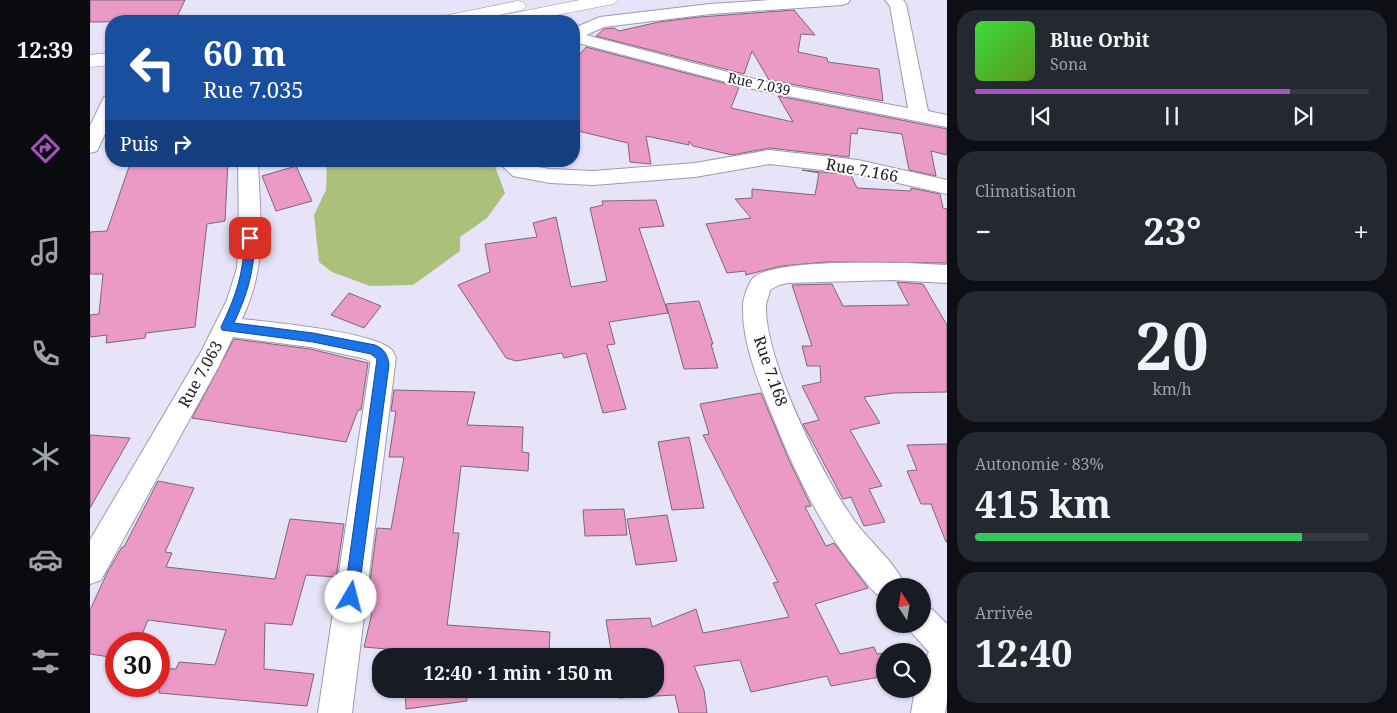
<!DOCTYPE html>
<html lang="fr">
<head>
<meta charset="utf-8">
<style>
	:root { --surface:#171b24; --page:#242831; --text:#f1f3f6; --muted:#9ea1a6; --line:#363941; --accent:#a652c1 }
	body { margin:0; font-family:"Noto Serif",serif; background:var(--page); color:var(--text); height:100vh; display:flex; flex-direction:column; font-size:19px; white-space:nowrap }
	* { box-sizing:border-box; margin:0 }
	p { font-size:16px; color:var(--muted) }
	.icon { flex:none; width:28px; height:28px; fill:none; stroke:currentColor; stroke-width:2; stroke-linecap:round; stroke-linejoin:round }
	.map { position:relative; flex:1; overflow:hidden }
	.sheet { display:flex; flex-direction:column; gap:10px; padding:10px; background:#0d0f14; width:450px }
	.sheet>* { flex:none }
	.top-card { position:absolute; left:15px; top:15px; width:475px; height:152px; border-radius:20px; box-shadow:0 1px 4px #0004; background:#1a4fa0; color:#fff; overflow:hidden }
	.needle { width:32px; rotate:348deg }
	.controls { position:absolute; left:786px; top:578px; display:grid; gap:10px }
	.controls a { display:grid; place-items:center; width:55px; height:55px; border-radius:50%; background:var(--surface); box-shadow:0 1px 4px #0004; font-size:25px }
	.speed { position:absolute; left:15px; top:632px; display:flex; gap:10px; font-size:25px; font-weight:700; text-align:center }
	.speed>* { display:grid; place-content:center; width:65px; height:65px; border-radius:50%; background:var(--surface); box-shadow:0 1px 4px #0004; line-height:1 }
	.speed .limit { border:8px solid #d22; background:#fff; color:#111 }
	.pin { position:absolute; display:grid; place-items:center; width:42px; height:42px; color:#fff; margin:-21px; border-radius:10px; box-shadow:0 2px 8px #0006 }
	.me { position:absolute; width:55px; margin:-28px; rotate:8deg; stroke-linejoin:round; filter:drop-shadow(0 0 4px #0008) }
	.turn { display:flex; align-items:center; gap:18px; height:105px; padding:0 15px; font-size:22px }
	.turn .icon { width:65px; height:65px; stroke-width:2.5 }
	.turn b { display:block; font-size:35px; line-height:42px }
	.then { display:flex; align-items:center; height:48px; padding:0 15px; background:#0003; gap:10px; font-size:19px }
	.big { font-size:38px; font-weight:700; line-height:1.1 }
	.sheet .widget { flex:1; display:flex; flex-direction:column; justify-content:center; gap:8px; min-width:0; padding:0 18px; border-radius:20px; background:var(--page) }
	.sheet .dial { align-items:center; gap:0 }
	.dial b { font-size:65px; line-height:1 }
	.song { display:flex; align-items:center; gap:15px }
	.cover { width:60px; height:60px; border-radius:8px; background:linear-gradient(135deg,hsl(120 70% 55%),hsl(90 70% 35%)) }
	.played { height:5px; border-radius:2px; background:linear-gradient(90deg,var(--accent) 80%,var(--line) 80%) }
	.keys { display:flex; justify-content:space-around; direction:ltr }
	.heat { display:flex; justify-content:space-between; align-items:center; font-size:28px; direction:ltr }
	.charge { height:8px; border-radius:4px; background:linear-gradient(90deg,#34c759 83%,var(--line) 0) }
	.trip { position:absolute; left:282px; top:648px; width:292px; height:50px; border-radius:20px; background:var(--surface); box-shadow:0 1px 4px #0004; font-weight:700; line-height:50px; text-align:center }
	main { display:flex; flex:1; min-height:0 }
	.dock { display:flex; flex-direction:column; width:90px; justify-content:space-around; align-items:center; background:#090b0e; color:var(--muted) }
	.dock .icon { width:35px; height:35px }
	.dock .current { color:var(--accent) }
	.dock b { font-size:22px; color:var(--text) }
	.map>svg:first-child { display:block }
	.green { fill:#abc07a }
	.building { fill:#eb9ac6; stroke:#7b6872 }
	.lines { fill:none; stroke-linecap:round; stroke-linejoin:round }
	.minor-casing { stroke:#9e9bad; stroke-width:2 }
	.primary-casing { stroke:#9e9bad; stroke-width:1 }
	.minor { fill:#fff; fill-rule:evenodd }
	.primary { fill:#fff; fill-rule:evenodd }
	.route { fill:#1a73e8; stroke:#114b97 }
	.labels { text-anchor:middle; stroke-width:4; stroke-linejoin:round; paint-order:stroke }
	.far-street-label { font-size:14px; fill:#1f1e25; stroke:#fff }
	.street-label { font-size:16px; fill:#1f1e25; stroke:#fff }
</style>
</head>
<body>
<main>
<nav class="dock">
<b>12:39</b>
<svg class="icon current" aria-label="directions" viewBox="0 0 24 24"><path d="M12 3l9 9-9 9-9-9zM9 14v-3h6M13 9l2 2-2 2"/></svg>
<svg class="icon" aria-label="music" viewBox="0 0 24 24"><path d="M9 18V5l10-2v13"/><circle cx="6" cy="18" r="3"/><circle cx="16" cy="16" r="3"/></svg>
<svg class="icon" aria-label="phone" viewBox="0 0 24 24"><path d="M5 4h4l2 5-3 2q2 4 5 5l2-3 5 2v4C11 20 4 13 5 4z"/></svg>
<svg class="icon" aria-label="climate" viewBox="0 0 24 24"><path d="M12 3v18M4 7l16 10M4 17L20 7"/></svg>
<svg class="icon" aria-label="car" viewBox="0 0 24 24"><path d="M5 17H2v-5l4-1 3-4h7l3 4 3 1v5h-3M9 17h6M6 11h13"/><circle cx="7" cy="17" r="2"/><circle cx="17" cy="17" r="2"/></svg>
<svg class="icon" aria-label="filters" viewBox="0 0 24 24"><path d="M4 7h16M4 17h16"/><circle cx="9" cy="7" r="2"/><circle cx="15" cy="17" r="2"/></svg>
</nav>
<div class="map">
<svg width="857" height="713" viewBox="0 0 857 713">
	<rect width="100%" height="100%" fill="#e7e3f8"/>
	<path class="green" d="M237,161h166l12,32 -18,25 -27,19v14l-47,34 -43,1 -38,-14 -13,-10 -5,-47 12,-25z"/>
	<path class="building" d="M0,0h95l-10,21 -85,1z
		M704,10l21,25 -14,-1 -3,18 29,6 1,4 51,7 4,32 -114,-21 -17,-29 -8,23 -148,-38 8,-7 10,-1 5,3 40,-9 40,-5z
		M496,47l153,40 -8,21 62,14 -15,-26 169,33v26l-16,-4 5,25 -27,-6 -7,-36 -44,-6 -1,6 -6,-1 -2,24 -80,-9 -37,7 -39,-9 -4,-5v4l-43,-9 5,28 -21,-2 -2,-19 -54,-13v-69z
		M41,161h97l-3,60 -18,3 -12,103 -49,6 -1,5 -39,5 1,-8 -17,2v-22l9,-1 4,-40h-13v-42l17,-1z
		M206,166l16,35 -36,10 -14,-35z
		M712,170l49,5 6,13 54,3v-3l29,6 3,14 4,1v54l-121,-1 -45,4 -35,9 -1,-4 -18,2 -21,-49 45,-6 -16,-19 17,-1v-9l63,6 4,-22z
		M566,200l8,26 -25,2 29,85 -59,9 6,22 -8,1 19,64 -23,4 -17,-60 -22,5 -2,-5 -46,8 -10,-3 -48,-73 32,-13 -5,-28 52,-7 -4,-14 23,-6 15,70 36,-6 -17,-73 13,-3 -1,-4z
		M807,282l26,2 24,41v67l-54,1 -29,4 16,26 -30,7 32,56 -13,3 16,33 -21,4 -13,-29 -8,2 -40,-75 16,-4 -17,-34 19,-4 -1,-16h-13l-5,-20h10l-20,-61 40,-1 11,22 66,-1z
		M259,293l32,13 -17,22 -33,-13z
		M609,301l14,43h-2l7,24 -34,1 -18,-65z
		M144,339l76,10 58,14 -7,47h-3l-12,32 -154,-24z
		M304,390l81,2 -8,33 56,2 -1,25 7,1 -1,18 -67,-5 -8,67h6l-12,92 103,7 -1,24h-83l-102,-9 8,-34h-6l11,-85 14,1 13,-72h-15l7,-46h-5z
		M671,393l27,65 23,48 -6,1 21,39 8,-3 34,45 -53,16 25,50 34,-7 3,7 8,-1v23l-54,10 -4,-10 -76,16 -11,-32 -46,6 10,24 3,23h-28l-4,-18 -56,3 -2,-9h39v-33h-44l-6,-36 44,-2 2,9 44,-18 7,24 86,-16 -16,-34 5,-1 -75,-147 6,-1 -9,-30z
		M0,435l40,3 -40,70z
		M599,437l15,71 -32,2 -14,-68z
		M857,444v98h-1l-15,-38h-10l-14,-33 10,-1 -10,-25z
		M68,481l36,7 -29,64 7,1 -6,14 109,12 15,-60 54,5 -8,53 -30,-2 -14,50 -27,-2 -1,46 50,5 -7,32 -148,-13v-25l17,1 3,-7 36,3 11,-35 -78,-10 -10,24h-22v14l-26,-4v-44l17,-37 15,-26h2z
		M534,509l3,26 -42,1 -2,-26z
		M577,515l10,46 -41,4 -9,-46z
		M315,689h61l1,12 -61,8z"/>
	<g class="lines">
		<g class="minor-casing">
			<path id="minor" d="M681,0h79l-2,3 -6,2 -132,9 -106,13 -18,8 172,45 150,28 -18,-102 -5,-6h18l3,4 22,107 19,4v12l-190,-37 -183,-48v-14l26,-11 110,-13z
				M21,95v26l-14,30 -7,2v-27l14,-29z
				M679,150l89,10 89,20v14l-89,-20 -89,-10 -74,13 -102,8 -43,-2 -37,-7 -16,-15h24l5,4 24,4 43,2 102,-8z
				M148,161h20c2,58 10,104 -16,158 27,3 134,13 150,31 2,2 2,5 4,7l-44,356h-34l52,-348v-3l-4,-3 -56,-12 -77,-10 -14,29 -118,214 -11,4v-44l111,-188 26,-52 10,-32 2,-30z
				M816,263l41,2v18l-55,-3 -104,3 -9,2 -9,5c-1,5 -3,10 -4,15 -2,54 58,174 90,218 15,20 40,40 49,63h-20v13c-10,-4 -17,-14 -24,-23 -40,-47 -66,-104 -89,-161 -14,-34 -30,-72 -29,-109 0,-8 5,-22 10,-28 21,-19 122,-15 153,-15z
				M832,605l11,5 14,14v77l-2,12h-34l4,-24h7v-20l7,-17 -18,-20 -4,-8h15z"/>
		</g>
		<g class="primary-casing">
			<path id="primary" d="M490,0h37l-3,4 -6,1 -82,16h-36l3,-4 6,-1z
				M427,1l6,1 3,4 -3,4 -54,11h-34l3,-4 6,-1z
				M21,53v12l-21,2v-12z"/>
		</g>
		<use href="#minor" class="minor"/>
		<use href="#primary" class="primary"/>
	</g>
	<path class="route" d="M160,234l5,4c-1,33 -7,55 -21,85l79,10 62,12c10,4 13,11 14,20l-31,232 -2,5 -5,2 -5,-2 -2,-5 33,-238 -6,-5 -58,-12 -91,-12 -1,-3c16,-33 22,-53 24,-89z"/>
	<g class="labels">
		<g class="far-street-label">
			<text transform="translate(669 84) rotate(12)" y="5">Rue 7.039</text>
		</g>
		<g class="street-label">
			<text transform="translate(772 170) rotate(10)" y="6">Rue 7.166</text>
			<text transform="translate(681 371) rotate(71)" y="6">Rue 7.168</text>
			<text transform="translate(110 374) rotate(-61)" y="6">Rue 7.063</text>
		</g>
	</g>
</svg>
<div class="controls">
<a><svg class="needle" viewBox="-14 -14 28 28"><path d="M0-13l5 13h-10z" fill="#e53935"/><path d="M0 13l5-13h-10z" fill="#9ea1a6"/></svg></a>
<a><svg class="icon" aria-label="search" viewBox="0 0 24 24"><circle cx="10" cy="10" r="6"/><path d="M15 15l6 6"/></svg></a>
</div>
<div class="speed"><div class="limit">30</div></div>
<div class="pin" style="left:160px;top:238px;background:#d93025"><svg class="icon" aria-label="arrive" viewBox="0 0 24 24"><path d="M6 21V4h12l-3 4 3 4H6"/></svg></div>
<svg class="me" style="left:261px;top:597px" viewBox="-20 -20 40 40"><circle r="19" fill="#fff"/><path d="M0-13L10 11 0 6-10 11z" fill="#1a73e8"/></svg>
<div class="trip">12:40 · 1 min · 150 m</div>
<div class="top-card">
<div class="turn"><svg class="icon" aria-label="left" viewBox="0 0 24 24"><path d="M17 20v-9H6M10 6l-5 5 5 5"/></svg><div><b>60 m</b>Rue 7.035</div></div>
<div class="then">Puis<svg class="icon" aria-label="right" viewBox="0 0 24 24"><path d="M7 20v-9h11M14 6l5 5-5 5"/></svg></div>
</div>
</div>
<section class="sheet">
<div class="widget">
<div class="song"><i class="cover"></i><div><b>Blue Orbit</b><p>Sona</p></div></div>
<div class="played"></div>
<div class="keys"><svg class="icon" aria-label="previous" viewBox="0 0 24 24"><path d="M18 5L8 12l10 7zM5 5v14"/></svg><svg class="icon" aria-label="pause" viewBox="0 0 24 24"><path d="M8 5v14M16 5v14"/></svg><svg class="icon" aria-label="next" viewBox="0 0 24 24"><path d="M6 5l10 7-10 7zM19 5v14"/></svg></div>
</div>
<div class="widget"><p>Climatisation</p>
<div class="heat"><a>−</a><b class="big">23°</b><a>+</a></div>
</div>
<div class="widget dial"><b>20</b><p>km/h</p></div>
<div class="widget"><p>Autonomie · 83%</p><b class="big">415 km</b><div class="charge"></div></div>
<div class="widget"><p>Arrivée</p><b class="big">12:40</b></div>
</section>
</main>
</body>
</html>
